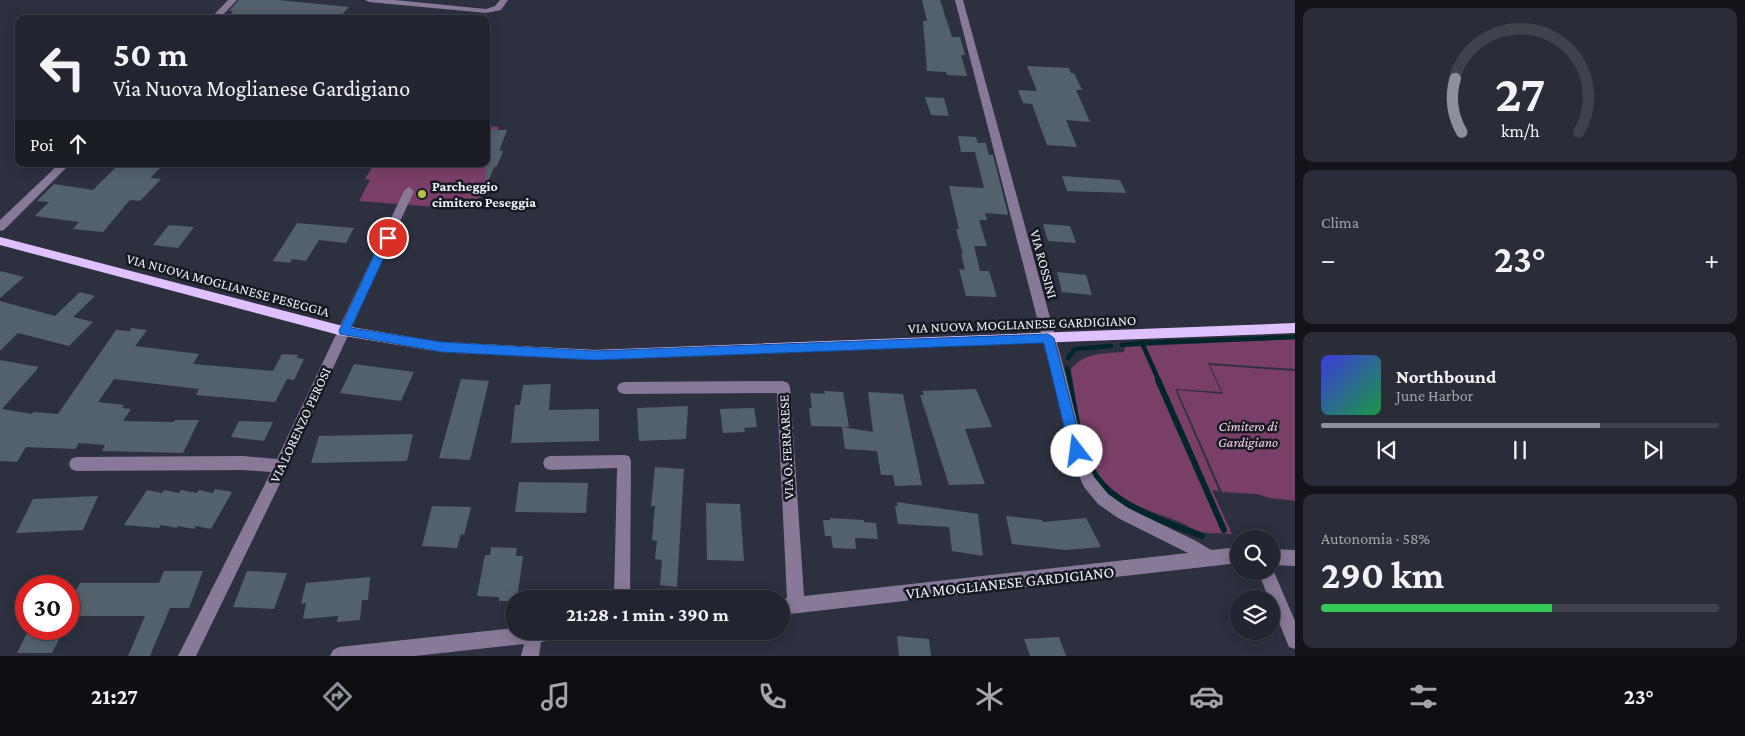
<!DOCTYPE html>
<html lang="it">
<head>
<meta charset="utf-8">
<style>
	:root { --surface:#22252f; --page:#2a2d37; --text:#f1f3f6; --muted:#a2a5aa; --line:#3f424b; --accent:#8c9099 }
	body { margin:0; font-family:"Crimson Pro",serif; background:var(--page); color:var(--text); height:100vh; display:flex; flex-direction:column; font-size:19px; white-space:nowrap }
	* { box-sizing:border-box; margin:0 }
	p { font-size:16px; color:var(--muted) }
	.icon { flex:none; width:28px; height:28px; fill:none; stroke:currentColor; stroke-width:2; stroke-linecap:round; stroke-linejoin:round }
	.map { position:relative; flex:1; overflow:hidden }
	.panel { display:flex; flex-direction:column; gap:8px; padding:8px; background:#13141a; width:450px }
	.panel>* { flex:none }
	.top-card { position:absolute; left:15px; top:15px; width:475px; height:152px; border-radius:10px; box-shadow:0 2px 12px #0003,0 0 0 1px var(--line); background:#22252f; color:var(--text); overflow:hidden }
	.controls { position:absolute; left:1230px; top:530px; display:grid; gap:10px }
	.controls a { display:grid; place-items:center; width:50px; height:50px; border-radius:50%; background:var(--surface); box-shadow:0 2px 12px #0003,0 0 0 1px var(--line); font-size:25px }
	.speed { position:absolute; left:15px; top:575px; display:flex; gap:10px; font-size:25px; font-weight:700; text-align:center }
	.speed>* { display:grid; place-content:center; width:65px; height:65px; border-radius:50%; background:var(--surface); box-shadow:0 2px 12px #0003,0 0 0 1px var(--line); line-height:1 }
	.speed .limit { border:8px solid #d22; background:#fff; color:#111 }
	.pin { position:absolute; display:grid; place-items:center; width:42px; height:42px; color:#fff; margin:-21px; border:2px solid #fff; border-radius:50%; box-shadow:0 1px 5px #0007 }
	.me { position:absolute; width:55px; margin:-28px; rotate:345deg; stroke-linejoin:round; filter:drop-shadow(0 0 4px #0008) }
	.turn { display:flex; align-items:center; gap:18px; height:105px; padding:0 15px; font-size:22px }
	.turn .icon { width:65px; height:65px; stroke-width:2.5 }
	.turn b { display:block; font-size:35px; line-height:42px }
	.then { display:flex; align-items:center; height:48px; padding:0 15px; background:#0003; gap:10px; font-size:19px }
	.big { font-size:38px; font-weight:700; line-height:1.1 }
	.panel .card { flex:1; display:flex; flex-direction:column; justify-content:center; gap:8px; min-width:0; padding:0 18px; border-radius:10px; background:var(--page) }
	.panel .dial { align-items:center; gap:0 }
	.dial svg { height:130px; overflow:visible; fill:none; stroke:var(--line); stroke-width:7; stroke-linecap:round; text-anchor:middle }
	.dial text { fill:var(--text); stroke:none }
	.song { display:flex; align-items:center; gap:15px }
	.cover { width:60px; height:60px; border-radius:8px; background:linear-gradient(135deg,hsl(240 70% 55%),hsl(140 70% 35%)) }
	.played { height:5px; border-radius:2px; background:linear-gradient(90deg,var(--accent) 70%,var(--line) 70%) }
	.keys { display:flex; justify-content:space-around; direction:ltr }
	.heat { display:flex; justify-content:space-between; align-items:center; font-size:28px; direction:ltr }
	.charge { height:8px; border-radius:4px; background:linear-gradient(90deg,#34c759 58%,var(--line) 0) }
	.trip { position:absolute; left:505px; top:590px; width:285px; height:50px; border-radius:25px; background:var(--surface); box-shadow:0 2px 12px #0003,0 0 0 1px var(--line); font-weight:700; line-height:50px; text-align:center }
	.dock { display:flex; height:80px; justify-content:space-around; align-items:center; background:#0e0f13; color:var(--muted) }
	.dock .icon { width:35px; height:35px }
	.dock .current { color:var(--accent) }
	.dock b { font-size:22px; color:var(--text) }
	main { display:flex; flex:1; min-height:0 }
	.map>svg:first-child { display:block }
	.green { fill:#793f68 }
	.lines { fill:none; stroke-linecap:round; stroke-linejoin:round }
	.stream-far1 { stroke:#00262c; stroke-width:4.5 }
	.stream { stroke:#00262c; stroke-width:6 }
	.building { fill:#53616d }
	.minor { fill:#887998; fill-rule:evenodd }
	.major { fill:#e0c1ff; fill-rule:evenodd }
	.route { fill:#1a73e8; stroke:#114b97 }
	.poi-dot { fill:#b9c046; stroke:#171920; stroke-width:2 }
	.labels { text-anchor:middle; stroke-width:5; stroke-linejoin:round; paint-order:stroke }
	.poi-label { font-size:14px; font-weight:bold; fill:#eef0fa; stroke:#171920; text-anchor:start }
	.street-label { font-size:14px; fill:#eef0fa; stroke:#171920 }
	.park-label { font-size:14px; font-style:italic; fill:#f8d1ea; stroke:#171920 }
	.near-street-label { font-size:16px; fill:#eef0fa; stroke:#171920 }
</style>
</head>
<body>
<main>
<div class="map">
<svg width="1295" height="656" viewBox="0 0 1295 656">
	<rect width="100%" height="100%" fill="#2d313f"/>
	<path class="green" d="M486,126l13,1 -1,3h9l-8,20 4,1 -7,16h-4l-18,43 -115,-9 11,-21 -5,-1 9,-15h112z
		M1295,339v30l-87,-6 13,29 -46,-3 44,102 -7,-1 20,44c-10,-1 -21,0 -31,-2 -7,-2 -14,-7 -21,-10 -29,-11 -69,-22 -85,-53 -12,-21 -21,-75 -24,-100 14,-17 32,-15 53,-17l1,-5z
		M1210,365l85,6v130l-25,-3 -13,-4 -35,-2 -45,-102 46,4z"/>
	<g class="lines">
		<path class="stream-far1" d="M1122,345l20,-2
			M1068,358l7,-9 36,-3
			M1067,368l3,13
			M1159,381l-17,-38 153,-6"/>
		<path class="stream" d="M1069,380c6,29 9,66 25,93 20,33 73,50 108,63
			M1158,380l66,150"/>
	</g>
	<path class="building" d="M239,0h39l71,7 -11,12h-110l5,-8h-4z
		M922,0h18l12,37h8l5,18h-4l6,21 -20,-1 -1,-3 -19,-1 -4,-50h4z
		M1027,66l42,2 2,5h3l8,17h-6l14,32 -24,-2 11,27 -30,-2 -15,-41 -9,-1 -5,-13 19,1z
		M925,97l19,1 5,18 -18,-1z
		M486,130h21l-8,21h4l-7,16h-2l-6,15h-2z
		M958,136l18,1 2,6h8l3,12h4l13,51 2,9 -23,-2 2,7h-8l8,26h-13l6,25h9l8,26 -31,-1 -7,-27 6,1 -4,-16h2l-7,-25h3l-10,-43 35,2 -9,-36h-14z
		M119,164h45l-14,14 11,1 -21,22 -10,-1 -27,32 -30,-3 6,-7 -44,-6 14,-14 -12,-1 17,-17 39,6z
		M1062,176l58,4 6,13 -59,-2z
		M297,223l57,5 -8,15 -27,-3 -13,21 -14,-2 -2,4 -17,-2z
		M1043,224l27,2 6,17 -28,-2z
		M169,225l25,2 -16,21 -25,-3z
		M0,271l24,6 -24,21z
		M1057,272l29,3 6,20 -30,-3z
		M80,292l15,4 -22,21 20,5 -24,24 -51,-13 -18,18v-50l55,15z
		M131,328l16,2 -12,16 64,8 -6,10 80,7 9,-17 16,1 -1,3 7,1 -10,21 -7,-1 -12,23 -79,-7 3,-6 -85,-10 -16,23 26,3 -2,3 9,1 -8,12 51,1 1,-2h24l-16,33 -81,-2 3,-6 -26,-2 -4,6 -49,-2 -9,15 -17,-1v-101l39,7 -37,42 30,5 2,-2 24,2 58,-84 14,1z
		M354,364l60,8 -13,29 -61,-8z
		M461,379l28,2 -19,79 -31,-2z
		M551,384l-2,26 50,-1v32l-88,2 4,-38h5l3,-20z
		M976,389l16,38 -27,2 20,55 -36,1 -29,-90h4l-2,-4z
		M824,391l19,1 6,35 -38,-1 -2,-18h3l-2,-15 15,1z
		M868,392l35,2 19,91 -27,1 -2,-11h-12l-4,-24 -32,-2 -3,-22 31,5z
		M688,406l-2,33 -47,2 -2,-33z
		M754,408l3,19 -13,1 1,4 -22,1 -3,-24z
		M239,421l34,1 -9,19 -33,-4z
		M413,434l-6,27 -96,2 8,-27z
		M655,467l29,2 -7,118 -17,-2 2,-25 -7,-1 2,-18 -5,-1 3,-34h-4z
		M519,482l69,1 -2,30 -71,-1z
		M215,489l17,3 -21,37 -15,-3 -2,3 -16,-3 -1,2 -16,-3 -2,3 -35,-3 23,-35 15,3 2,-3 15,3 2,-3 16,3 2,-3 14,3z
		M98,496l-15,34 -67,3 17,-34z
		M897,502l81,12 5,42 -31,-5 -3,-24 -51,-3 -3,-18h3z
		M706,503l34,1 4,57 -37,-1z
		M432,506l39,1 -7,28 -3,-1 -4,14 -35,-2z
		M1006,516l36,4 1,2 43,-4 15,29 -35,3 -54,-6z
		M830,518l34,2v2l12,1 2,16 -23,-1 1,11 -23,-1 -2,-12h-6l-2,-16h7z
		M491,547l26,1 -1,8h7l-6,43h-3v2h-15v-4l-22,-1 8,-41h5z
		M164,571h39l-14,37h-19l-20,48h-22l17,-40h-76v-27l7,1 4,-7h79z
		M247,571l40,2 -13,36 -41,-2z
		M370,577l-2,23h-6l-2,20 -23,2 1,-6 -35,3 3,-16 -5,1 5,-21z
		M29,629h35l-12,24h-35z
		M897,636l32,3 2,17h-32z
		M1059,637l7,19h-36l-6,-17z"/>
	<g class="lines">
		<path class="minor" d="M228,0h9l-18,19h-9z
			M365,0h30l91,9 9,-3 5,-6h8l-7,10 -15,3 -117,-11z
			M955,0h8l103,376 21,86 7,15 14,17 20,14 68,33 15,9 28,-3v16l-458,52v-16l6,-1 -10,-205 -153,1 -5,-2 -2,-4 2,-4 5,-2 159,-1 5,2 2,4 14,209 384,-43 -70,-35 -20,-14 -14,-17 -11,-24 -21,-87z
			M59,164h11l-66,66 -4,1v-11z
			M409,187l5,4 -128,280 -90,185h-18l93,-184 -28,-2 -167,1 -5,-2 -2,-5 2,-5 5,-2 167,-1 34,3 127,-268z
			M624,455l5,1 2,5 -1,138h-16l3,-131 -67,2 -5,-2 -2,-5 2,-5 5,-2z
			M1271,549l24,1v16l-24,-1z
			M1271,565l24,56v28l-6,-2 -18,-44v-4h-2l-11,-28h13z
			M514,628v3h57l-2,6 -28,5 -2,14h-18l3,-12 -109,12h-85l3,-6 6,-3z"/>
		<path class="major" d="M0,237l339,88 102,17 154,8 700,-27v10l-700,27 -154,-8 -102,-17 -339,-90z"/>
	</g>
	<path class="route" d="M388,234l5,4 -42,90 91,14 152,9 454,-17 6,4 29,113 -2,4 -4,2 -5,-2 -2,-4 -26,-108 -450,17 -152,-8 -102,-18 -1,-3 43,-93z"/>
	<circle class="poi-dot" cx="422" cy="194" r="5"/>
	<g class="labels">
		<g class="poi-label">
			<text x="432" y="191">Parcheggio<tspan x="432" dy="16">cimitero Peseggia</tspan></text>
		</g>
		<g class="street-label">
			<text transform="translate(1044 264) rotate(75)" y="5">VIA ROSSINI</text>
			<text transform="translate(228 285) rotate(15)" y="5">VIA NUOVA MOGLIANESE PESEGGIA</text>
			<text transform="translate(1022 324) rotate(-2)" y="5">VIA NUOVA MOGLIANESE GARDIGIANO</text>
			<text transform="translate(300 425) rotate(-65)" y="5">VIA LORENZO PEROSI</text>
			<text transform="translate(786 447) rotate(-93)" y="5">VIA O. FERRARESE</text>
		</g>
		<g class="park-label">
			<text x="1248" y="431">Cimitero di<tspan x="1248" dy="16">Gardigiano</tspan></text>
		</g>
		<g class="near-street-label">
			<text transform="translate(1010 582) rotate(-6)" y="6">VIA MOGLIANESE GARDIGIANO</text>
		</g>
	</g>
</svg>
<div class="controls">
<a><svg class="icon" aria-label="search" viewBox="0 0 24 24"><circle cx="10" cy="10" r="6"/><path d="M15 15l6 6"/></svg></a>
<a><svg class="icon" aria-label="layers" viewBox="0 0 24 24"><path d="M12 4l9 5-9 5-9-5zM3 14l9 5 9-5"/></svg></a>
</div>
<div class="speed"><div class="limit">30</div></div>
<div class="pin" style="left:388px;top:238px;background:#d93025"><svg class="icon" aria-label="arrive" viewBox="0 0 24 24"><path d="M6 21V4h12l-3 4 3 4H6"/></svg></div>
<svg class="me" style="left:1077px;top:451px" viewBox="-20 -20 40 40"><circle r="19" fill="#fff"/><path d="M0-13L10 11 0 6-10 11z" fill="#1a73e8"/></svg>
<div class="trip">21:28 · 1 min · 390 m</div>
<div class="top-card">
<div class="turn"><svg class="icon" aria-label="left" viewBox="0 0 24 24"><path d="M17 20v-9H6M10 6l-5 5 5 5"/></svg><div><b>50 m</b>Via Nuova Moglianese Gardigiano</div></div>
<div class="then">Poi<svg class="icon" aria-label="ahead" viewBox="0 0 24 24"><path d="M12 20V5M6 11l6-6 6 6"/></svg></div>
</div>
</div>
<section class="panel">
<div class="card dial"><svg viewBox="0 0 100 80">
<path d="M14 69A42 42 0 1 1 86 69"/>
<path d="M14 69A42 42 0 0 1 10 36" stroke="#8c9099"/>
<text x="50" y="56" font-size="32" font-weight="700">27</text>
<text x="50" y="72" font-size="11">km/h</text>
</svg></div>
<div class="card"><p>Clima</p>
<div class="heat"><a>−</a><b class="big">23°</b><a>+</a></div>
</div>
<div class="card">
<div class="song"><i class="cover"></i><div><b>Northbound</b><p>June Harbor</p></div></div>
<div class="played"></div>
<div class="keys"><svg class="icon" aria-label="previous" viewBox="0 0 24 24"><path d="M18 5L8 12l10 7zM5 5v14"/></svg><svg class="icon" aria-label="pause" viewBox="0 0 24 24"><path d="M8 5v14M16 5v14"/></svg><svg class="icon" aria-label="next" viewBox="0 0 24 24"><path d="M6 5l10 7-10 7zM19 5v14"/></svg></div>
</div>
<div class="card"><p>Autonomia · 58%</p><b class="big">290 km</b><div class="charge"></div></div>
</section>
</main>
<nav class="dock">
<b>21:27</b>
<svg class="icon current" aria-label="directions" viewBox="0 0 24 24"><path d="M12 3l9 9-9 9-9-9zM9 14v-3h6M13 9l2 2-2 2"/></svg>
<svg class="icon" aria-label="music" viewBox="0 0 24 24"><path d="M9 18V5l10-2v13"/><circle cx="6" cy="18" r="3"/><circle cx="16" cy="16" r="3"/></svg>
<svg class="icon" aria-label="phone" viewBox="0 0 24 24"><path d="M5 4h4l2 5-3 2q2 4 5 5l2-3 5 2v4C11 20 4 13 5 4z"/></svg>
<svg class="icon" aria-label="climate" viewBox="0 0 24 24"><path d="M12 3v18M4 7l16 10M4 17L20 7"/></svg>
<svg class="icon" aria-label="car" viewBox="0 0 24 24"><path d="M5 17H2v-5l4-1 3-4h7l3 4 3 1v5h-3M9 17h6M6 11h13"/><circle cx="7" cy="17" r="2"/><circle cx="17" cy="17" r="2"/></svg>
<svg class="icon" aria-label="filters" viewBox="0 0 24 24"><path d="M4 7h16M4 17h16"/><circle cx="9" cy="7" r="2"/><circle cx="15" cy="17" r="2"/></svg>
<b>23°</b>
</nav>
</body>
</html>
